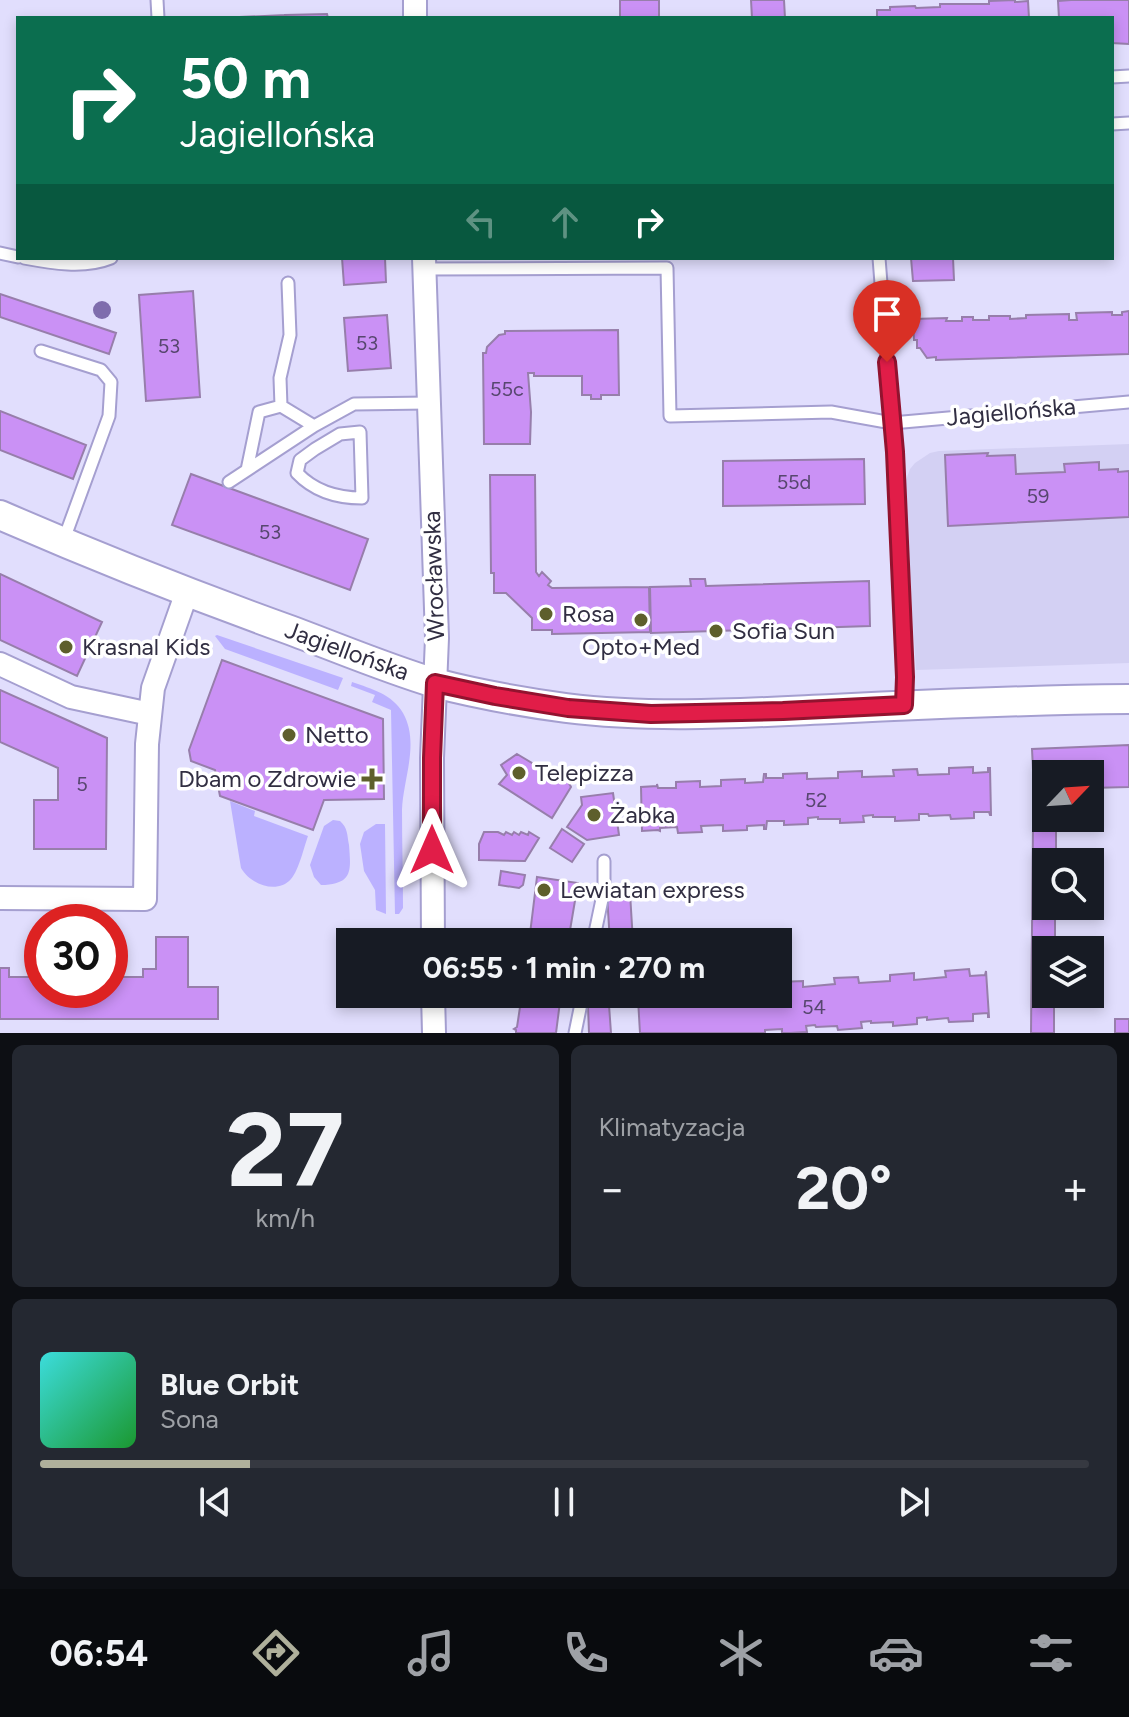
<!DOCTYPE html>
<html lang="pl">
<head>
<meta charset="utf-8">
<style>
	:root { --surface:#171b24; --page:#242831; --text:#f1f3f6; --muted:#9ea1a6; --line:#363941; --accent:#afb09b }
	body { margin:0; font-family:Figtree,sans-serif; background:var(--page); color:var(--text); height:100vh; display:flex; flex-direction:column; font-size:30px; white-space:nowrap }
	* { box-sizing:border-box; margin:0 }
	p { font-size:26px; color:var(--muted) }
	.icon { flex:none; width:44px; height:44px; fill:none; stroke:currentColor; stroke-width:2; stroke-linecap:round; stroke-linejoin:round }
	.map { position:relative; height:1033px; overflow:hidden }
	.details { display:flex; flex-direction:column; gap:12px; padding:12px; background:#0d0f14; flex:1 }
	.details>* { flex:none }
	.guide { position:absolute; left:16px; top:16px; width:1098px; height:244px; border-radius:0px; box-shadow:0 4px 12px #0003; background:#0b6e4f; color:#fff; overflow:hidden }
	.needle { width:52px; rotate:65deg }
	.controls { position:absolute; left:1032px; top:760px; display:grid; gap:16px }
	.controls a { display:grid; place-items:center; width:72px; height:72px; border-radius:0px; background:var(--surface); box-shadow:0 4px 12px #0003; font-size:40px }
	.speed { position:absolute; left:24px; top:904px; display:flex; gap:16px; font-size:40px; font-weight:700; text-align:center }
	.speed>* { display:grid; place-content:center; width:104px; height:104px; border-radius:50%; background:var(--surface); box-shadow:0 4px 12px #0003; line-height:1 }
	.speed .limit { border:12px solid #d22; background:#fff; color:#111 }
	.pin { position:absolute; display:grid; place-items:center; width:68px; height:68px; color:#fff; margin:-82px -34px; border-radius:50% 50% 50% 0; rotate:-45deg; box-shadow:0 0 8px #0007 }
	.pin .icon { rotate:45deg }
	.me { position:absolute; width:88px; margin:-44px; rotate:0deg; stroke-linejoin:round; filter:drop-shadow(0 0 6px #0008) }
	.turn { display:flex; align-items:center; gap:28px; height:168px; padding:0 32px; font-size:36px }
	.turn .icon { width:104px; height:104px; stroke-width:2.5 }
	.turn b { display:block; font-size:56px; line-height:68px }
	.lanes { display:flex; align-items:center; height:76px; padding:0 32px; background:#0003; justify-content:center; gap:40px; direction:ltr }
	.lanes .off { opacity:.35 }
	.big { font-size:60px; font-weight:700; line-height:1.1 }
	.details .tile { flex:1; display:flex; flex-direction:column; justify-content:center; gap:12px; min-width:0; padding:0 28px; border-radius:12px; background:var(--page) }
	.details .dial { align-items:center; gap:0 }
	.dial b { font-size:104px; line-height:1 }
	.song { display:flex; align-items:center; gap:24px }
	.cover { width:96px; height:96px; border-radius:12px; background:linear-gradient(135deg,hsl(180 70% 55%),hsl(130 70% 35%)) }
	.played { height:8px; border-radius:4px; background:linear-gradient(90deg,var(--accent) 20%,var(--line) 20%) }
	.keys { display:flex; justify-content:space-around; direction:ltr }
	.heat { display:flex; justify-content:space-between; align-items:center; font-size:44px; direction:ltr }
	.details .tiles { flex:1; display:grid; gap:12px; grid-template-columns:1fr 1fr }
	.tile:last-child { grid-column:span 2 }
	.trip { position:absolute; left:336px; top:928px; width:456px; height:80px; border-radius:0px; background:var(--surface); box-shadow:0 4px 12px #0003; font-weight:700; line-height:80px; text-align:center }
	.dock { display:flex; height:128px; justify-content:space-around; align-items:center; background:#090b0e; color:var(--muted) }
	.dock .icon { width:56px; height:56px }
	.dock .selected { color:var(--accent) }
	.dock b { font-size:36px; color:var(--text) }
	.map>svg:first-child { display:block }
	.built { fill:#d3d0f3 }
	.green { fill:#bbb1ff }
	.building { fill:#ca91f5; stroke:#977eab; stroke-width:2 }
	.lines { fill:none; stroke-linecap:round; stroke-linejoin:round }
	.service-casing { stroke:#a59fd0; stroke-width:15 }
	.minor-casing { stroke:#a59fd0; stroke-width:26 }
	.tertiary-casing { stroke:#a59fd0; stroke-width:32 }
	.service { stroke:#fff; stroke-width:11 }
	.minor { stroke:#fff; stroke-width:22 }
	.tertiary { stroke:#fff; stroke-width:28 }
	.tree { fill:#7f6dad }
	.route-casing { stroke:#92132f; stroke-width:20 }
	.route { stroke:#e11d48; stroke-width:14 }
	.poi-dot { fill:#5e5f2c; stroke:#fff; stroke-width:3 }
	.labels { text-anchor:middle; stroke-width:7; stroke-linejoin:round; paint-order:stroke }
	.number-label { font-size:20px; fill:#57476f }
	.street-label { font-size:24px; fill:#312e42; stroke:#fff }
	.poi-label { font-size:24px; fill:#312e42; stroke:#fff; text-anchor:start }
</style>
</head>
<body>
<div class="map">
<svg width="1129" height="1033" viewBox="0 0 1129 1033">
	<rect width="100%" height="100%" fill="#e1defd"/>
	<path class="built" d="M1129,444v219l-213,7 -12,-184 6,-17 5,-6 15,-10 9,-2z"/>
	<path class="green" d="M217,635l126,43 -5,12 -113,-41 -10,-13z
		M352,682c20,7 40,12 51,31 17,30 0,66 -1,97 0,33 1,66 1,98l-4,6h-4l-4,-204 -19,-8 3,-7 -24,-9z
		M230,801l25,10 -1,5 54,20c-4,11 -9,34 -17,43 -14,16 -41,5 -50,-11z
		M333,820l7,1c8,7 7,14 9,24 2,26 4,39 -28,40l-7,-8 -4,-12 14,-39z
		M376,824h9l1,90 -10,-4 -1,-20 -11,-19 -4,-27 4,-12z"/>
	<path class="building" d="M620,0h39v18h-39z
		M751,0h33l1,18h-33z
		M1015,0v2l13,-1 1,17h-152v-8h13v-3l25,-1 1,2 24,-1v-3h49v-3z
		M1071,0h58v44l-17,-1v-25h-53l-1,-17z
		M327,14l1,4h-43v-3z
		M285,15v3h-45v-1z
		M342,258h43l1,24 -42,3z
		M911,258h45h-3l1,22 -41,1z
		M193,291l7,106 -54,4 -7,-106z
		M0,294l116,39 -7,21 -109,-37z
		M1129,311v43l-193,6v-3l-9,1 -7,-10h-3v-8h-3l-1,-21 34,-1 -1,3h16v-4h11v3h16v-4h21v3l16,-1v-3l43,-1v6h8l-1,-7 36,-1v3h10v-3z
		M387,315l4,53 -43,3 -4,-53z
		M618,330l1,65h-18v4h-10v-4h-9v-19h-48v-3h-6l3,39 -1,32h-46l-1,-91h3l1,-6 12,-12 6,-1v-3z
		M0,411l86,34 -13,34 -73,-29z
		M988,453l-1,3 28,-1 1,19 49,-2 -1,-8 35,-2v8l19,-1v3l11,-1v46l-181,9 -3,-71z
		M864,459l1,45 -142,2v-45z
		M191,474l177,65 -18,51 -178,-65z
		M490,475h45l1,97 3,4 3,-4 9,9 -3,4 4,3 97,-1 1,45 -98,2v-4h-20v-12l-26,-25h-12v-20h-3z
		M0,574l102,48 -25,54 -77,-36z
		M690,579h15l1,7 163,-5 1,45 -219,7 -1,-46 41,-1z
		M222,660l161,59 1,80 -60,1 -11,30 -93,-34 -5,-26 -24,-9 -2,-11z
		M0,690l107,48 -1,111h-72v-49h24v-32l-58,-26z
		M1129,745v42l-39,1v-14h-44v16h-12l-2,-41z
		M517,754l25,15 20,1 9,17 -19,31 -53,-34 8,-9 -6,-10z
		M973,767v6l15,-1v-4h2l1,47h-1l-1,-3h-15v6l-23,1 -1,-4 -21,1 -1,-2h-9v6l-24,1v-4h-22v-2l-10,1 1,6 -24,1v-4h-22v-2l-10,1v6l-24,1v-4h-17l-1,8h-2v-4l-17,1v4l-24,1v-6l-22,1 1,6 -24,1 -1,-6 -17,1v3l-2,-1 -16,1 -1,-44 16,-1v-2l1,4h18v-6l24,-1v6l21,-1v-6l24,-1v4l18,-1 1,-8h2v4h17v-4l24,-1v6l31,-1v-6l24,-1v6l32,-1 -1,-6 24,-1 1,6 31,-1v-6z
		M613,793l6,42 -32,5 -20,-13 15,-22 -1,-8z
		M1033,826h23v36h-10v44h9v44h-9v44h8v39h-23z
		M562,829l22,15 -12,18 -22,-14z
		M484,832h14l6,3 2,-3 6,3 2,-3 5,3 2,-3 7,3 1,-3 10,6 -14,23 -46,-1v-16z
		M501,871l24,4 -2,10 -4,3 -20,-3z
		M537,877l41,6 -10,59h-39z
		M630,893l3,49h-23l-3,-47z
		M156,937h32v50h30v32h-218v-51h9v9h33v13h68v-13h33v-8h13z
		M969,969l1,7 15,-1 1,-4 3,46h-1v-4l-15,1v7l-24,1 -1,-4 -21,2v-3l-10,1v6l-24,2v-4l-22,1v-2l-10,1 1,6 -24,2 -1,-4 -21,1 -1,-2 -9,1 1,6 -17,1h-8v-4l-17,1v3h-125l-2,-34 16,-1 2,-1v4l17,-2v-5h24v4l22,-2v-2h59l1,-12 24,-1v6l32,-3 -1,-6 24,-1 1,6 31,-2v-6l24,-2v7l32,-3 -1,-6z
		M522,994h39l-5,39h-40v-3l-2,-1 3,-2z
		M609,1005l2,28h-22l-1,-27z
		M1115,1019h14v14h-14z"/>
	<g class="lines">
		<g class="service-casing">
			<path id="service" d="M157,0l1,18
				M1112,77l17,-1
				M1112,124l17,-1
				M0,253l18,4
				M24,258c27,5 60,11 87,0
				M879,258l13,165 237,-21
				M424,269l243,-1 3,148 161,-4 61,11 13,254 -1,27
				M288,283l2,52 -10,43 1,28 33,20
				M41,351l60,19 10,12 -2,34 -46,126
				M360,432l2,66c-25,0 -48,-7 -65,-25l3,-13 15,-11 25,-15z
				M247,470l12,-58 22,-6
				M229,482l85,-56 40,-22 74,-1
				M593,942l11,-52v-29
				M575,1033l8,-39"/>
		</g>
		<g class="minor-casing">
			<path id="minor" d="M415,0v18
				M424,258l13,380 -5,120 1,184
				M0,664l71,33 79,17
				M0,898l145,1 2,-155 6,-56 34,-96
				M433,994l1,39"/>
		</g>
		<g class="tertiary-casing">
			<path id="tertiary" d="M0,515c94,41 190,79 287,114 49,18 98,39 148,54 42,11 87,19 131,25 88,11 178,5 266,1 99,-5 198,-9 297,-10"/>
		</g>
		<use href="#service" class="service"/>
		<use href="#minor" class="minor"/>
		<use href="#tertiary" class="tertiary"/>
	</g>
	<circle class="tree" cx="102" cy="310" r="9"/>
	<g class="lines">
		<g class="route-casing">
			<path id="route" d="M432,850v-92l3,-75 60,13 73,12 83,6 132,-3 121,-6 1,-28 -10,-225 -8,-90"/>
		</g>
		<use href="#route" class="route"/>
	</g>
	<g class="poi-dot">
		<circle cx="546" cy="614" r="8"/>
		<circle cx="641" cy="620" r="8"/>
		<circle cx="716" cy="631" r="8"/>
		<circle cx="66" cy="647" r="8"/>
		<circle cx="289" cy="735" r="8"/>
		<circle cx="519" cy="773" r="8"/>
		<path d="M368 767h8v8h8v8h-8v8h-8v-8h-8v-8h8z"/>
		<circle cx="594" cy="815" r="8"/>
		<circle cx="544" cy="890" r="8"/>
	</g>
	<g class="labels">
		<g class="number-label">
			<text x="367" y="350">53</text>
			<text x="169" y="353">53</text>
			<text x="507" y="396">55c</text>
			<text x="794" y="489">55d</text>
			<text x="1038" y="503">59</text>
			<text x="270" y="539">53</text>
			<text x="82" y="791">5</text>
			<text x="816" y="807">52</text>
			<text x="814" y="1014">54</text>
		</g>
		<g class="street-label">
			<text transform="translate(1011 412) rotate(-5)" y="8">Jagiellońska</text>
			<text transform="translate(434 576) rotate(-92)" y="8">Wrocławska</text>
			<text transform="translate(347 651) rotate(20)" y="8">Jagiellońska</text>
		</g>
		<g class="poi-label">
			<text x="562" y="622">Rosa</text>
			<text x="732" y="639">Sofia Sun</text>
			<text x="82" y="655">Krasnal Kids</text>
			<text x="641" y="655" text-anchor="middle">Opto+Med</text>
			<text x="305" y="743">Netto</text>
			<text x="535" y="781">Telepizza</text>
			<text x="356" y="787" text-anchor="end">Dbam o Zdrowie</text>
			<text x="610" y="823">Żabka</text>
			<text x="560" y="898">Lewiatan express</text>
		</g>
	</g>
</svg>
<div class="controls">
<a><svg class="needle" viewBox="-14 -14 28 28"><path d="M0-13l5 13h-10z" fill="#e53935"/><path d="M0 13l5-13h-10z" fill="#9ea1a6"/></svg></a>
<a><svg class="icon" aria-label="search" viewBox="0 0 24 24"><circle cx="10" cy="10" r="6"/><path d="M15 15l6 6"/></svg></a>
<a><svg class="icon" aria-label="layers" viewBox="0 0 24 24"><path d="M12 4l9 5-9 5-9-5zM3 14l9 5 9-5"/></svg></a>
</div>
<div class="speed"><div class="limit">30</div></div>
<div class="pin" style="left:887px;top:362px;background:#d93025"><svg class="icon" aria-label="arrive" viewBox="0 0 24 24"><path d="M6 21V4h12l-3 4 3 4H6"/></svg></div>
<svg class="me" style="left:432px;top:850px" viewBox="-20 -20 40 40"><path d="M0-17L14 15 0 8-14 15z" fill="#e11d48" stroke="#fff" stroke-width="4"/></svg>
<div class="trip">06:55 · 1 min · 270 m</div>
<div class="guide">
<div class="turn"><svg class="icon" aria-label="right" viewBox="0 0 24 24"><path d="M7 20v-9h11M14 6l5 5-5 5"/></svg><div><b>50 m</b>Jagiellońska</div></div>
<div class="lanes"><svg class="icon off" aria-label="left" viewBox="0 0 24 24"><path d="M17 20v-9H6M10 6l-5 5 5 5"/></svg><svg class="icon off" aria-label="ahead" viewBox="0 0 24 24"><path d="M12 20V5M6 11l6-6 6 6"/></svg><svg class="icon" aria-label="right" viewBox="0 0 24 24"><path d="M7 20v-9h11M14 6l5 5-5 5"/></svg></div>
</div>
</div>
<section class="details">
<div class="tiles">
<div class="tile dial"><b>27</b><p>km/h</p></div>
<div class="tile"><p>Klimatyzacja</p>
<div class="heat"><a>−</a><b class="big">20°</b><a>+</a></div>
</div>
<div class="tile">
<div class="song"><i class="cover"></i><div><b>Blue Orbit</b><p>Sona</p></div></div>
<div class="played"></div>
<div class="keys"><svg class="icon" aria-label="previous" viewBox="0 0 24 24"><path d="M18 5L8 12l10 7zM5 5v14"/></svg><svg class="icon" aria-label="pause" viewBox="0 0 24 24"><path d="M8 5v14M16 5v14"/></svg><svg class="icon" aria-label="next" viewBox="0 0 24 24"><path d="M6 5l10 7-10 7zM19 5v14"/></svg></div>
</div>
</div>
</section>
<nav class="dock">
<b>06:54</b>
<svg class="icon selected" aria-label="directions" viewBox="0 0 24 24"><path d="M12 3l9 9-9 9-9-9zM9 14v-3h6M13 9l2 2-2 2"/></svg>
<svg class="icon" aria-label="music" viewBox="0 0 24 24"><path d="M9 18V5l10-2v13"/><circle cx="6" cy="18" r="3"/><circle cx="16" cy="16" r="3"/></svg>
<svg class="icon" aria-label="phone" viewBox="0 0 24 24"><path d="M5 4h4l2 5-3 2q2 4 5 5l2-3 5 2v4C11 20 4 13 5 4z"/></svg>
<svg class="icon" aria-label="climate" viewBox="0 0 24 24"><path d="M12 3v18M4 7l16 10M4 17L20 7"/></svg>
<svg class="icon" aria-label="car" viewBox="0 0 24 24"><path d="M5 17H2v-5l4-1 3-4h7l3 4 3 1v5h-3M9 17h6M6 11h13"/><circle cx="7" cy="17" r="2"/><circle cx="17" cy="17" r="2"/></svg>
<svg class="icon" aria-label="filters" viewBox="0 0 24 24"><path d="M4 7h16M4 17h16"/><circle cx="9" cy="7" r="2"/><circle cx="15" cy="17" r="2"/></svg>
</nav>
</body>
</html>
